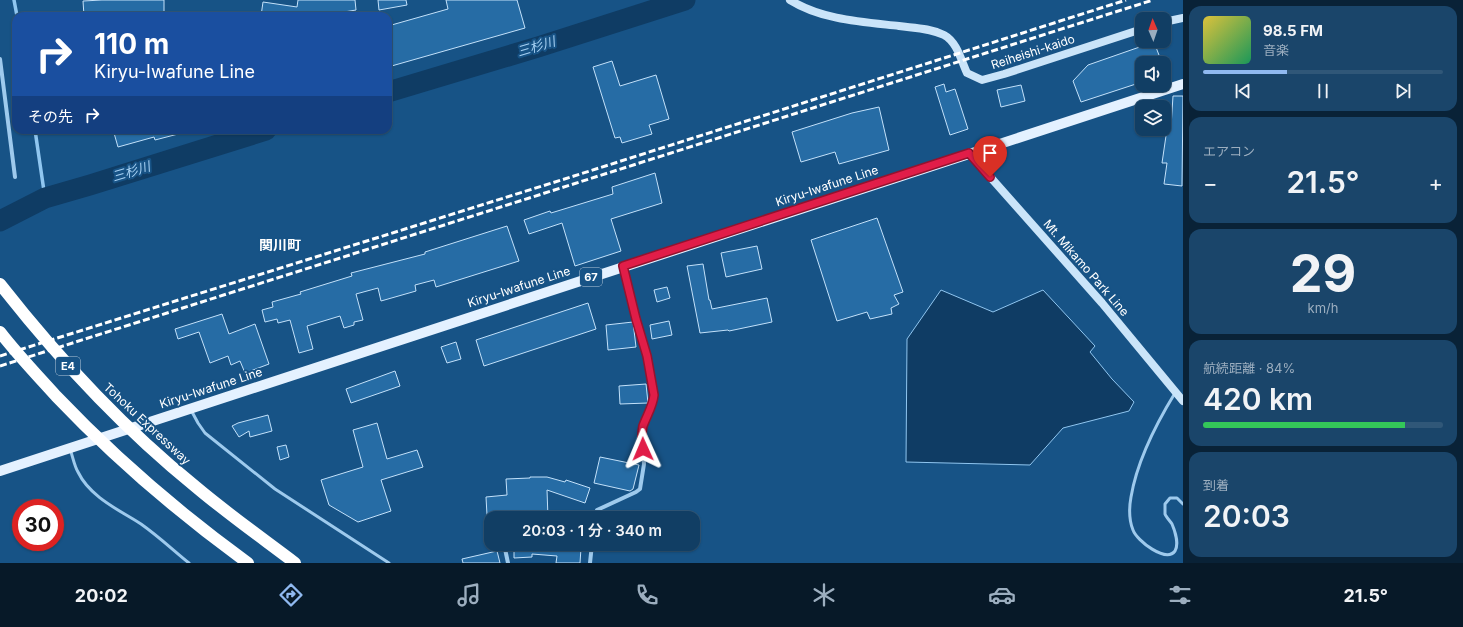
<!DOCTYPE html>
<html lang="ja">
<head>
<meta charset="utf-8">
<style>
	:root { --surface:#113e64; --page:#1a456a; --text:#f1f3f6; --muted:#9caebf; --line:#305778; --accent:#90b9f0 }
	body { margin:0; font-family:Inter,"Noto Sans JP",sans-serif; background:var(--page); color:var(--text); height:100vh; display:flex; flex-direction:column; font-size:15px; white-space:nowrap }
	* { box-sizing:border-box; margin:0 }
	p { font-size:13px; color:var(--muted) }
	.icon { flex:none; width:22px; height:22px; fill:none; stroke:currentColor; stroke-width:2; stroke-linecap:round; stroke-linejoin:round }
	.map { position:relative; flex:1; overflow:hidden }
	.details { display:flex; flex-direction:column; gap:6px; padding:6px; background:#092237; width:280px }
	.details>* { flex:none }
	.guide { position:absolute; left:12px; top:12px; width:380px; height:122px; border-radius:12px; box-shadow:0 1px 3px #0004,0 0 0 1px var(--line); background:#1a4fa0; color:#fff; overflow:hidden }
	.needle { width:26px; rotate:358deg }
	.fabs { position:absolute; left:1135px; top:12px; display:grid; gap:8px }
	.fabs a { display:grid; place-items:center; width:36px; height:36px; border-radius:8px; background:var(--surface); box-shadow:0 1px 3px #0004,0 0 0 1px var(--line); font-size:20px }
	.speed { position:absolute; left:12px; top:499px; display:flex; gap:8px; font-size:20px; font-weight:700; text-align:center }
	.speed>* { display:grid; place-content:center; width:52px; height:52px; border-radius:50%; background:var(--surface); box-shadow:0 1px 3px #0004,0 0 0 1px var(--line); line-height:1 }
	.speed .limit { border:6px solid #d22; background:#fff; color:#111 }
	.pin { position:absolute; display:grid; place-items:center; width:34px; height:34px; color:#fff; margin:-41px -17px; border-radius:50% 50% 50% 0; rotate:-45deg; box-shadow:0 0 4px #0007 }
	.pin .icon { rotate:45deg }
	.me { position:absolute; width:44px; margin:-22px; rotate:359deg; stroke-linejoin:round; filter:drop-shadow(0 0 3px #0008) }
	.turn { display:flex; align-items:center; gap:14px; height:84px; padding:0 16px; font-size:18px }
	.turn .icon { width:52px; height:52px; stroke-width:2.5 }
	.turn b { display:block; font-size:28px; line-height:34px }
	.then { display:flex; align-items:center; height:38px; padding:0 16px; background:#0003; gap:8px; font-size:15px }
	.big { font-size:30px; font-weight:600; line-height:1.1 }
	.details .card { flex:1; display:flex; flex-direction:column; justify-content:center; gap:6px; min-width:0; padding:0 14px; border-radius:12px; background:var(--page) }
	.details .dial { align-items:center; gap:0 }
	.dial b { font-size:52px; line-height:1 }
	.song { display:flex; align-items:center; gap:12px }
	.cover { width:48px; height:48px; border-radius:6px; background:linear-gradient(135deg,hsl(50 70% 55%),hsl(150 70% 35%)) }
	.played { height:4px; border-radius:2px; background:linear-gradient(90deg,var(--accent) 35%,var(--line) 35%) }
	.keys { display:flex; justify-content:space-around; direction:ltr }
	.heat { display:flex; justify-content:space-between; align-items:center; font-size:22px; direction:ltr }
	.charge { height:6px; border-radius:3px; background:linear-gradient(90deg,#34c759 84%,var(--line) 0) }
	.trip { position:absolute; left:484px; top:511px; width:216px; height:40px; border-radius:12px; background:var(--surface); box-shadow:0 1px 3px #0004,0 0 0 1px var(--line); font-weight:600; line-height:40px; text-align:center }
	.tabs { display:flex; height:64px; justify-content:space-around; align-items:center; background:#071928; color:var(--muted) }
	.tabs .icon { width:28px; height:28px }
	.tabs .current { color:var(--accent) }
	.tabs b { font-size:18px; color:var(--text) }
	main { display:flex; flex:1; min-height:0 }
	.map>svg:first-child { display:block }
	.water { fill:#0f3c64; stroke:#90c6f0 }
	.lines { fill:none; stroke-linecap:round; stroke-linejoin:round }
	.stream { stroke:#90c6f0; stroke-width:3.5 }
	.river { stroke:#0f3c64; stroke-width:21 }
	.building { fill:#266ca5; stroke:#c3e1fa }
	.lane { stroke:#9ecaed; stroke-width:3 }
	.street { stroke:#9ecaed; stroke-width:4 }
	.secondary { stroke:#cae4f9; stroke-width:8 }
	.primary { stroke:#e4f1ff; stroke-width:10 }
	.highway { stroke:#fff; stroke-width:12 }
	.rail { stroke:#fff; stroke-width:3; stroke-dasharray:7 3; stroke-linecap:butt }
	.route-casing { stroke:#92132f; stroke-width:10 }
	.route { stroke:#e11d48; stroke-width:7 }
	.labels { text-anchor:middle; stroke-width:4; stroke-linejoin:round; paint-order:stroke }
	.shield { fill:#175386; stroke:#b9cbdb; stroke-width:1 }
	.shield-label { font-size:11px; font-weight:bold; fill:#fff }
	.street-label { font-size:12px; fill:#fff; stroke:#175386 }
	.water-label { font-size:13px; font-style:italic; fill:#a9d3f5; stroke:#175386 }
	.quarter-label { font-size:14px; font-weight:bold; fill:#fff; stroke:#175386 }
</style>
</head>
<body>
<main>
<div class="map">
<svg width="1183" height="563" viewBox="0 0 1183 563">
	<rect width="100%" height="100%" fill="#175386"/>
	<path class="water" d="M941,290l52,22 50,-22 52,56 -5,6 22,27 22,23 -5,9 -66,17 -33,37 -124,-3 1,-123z"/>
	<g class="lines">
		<path class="stream" d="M14,0l3,16
			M35,130l10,68"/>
		<path class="river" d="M388,92l150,-45 147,-47
			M0,221l45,-23 45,-13 176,-55"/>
	</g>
	<path class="building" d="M102,0h62v15l-80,1 -1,-15z
		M298,0h57l1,10 -36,6h-59l2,-14 34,5z
		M378,0h28l1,5 -28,5z
		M446,0h71l8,28 -137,39v-41l60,-17z
		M1154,42l8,21h-20v19l-61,20 -8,-21 15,-16z
		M612,61l8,25 36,-11 13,44 -20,6 3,9 -30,9 -2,-6 -5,1 -22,-71z
		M944,84l2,8 9,-3 13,40 -18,6 -15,-48z
		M1021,85l4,16 -24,6 -4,-17z
		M1173,96h10l-1,90 -18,-2 3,-21h-5l5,-34 4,-2z
		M879,107l10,43 -50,14 -4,-12 -34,10 -9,-30 60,-19z
		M124,130h57l1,3 -27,7 -1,-3 -36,10 -4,-14z
		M655,173l7,30 -51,16 10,32 -46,15 -13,-43 -33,11 -5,-14 26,-9 1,2 62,-19 -1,-7z
		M877,218l26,74 -9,3 5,9 -8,4 1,6 -22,5 -3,-7 -30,9 -26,-81z
		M507,226l12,35 -83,26 -2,-7 -19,5 1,6 -35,10 -3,-13 -22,6 7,26 -9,2v3l-10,3 -4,-12 -33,10 6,23 -14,4 -9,-33 -12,3 -1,-4 -12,3 -3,-12 11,-3 -1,-5 29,-8 -1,-2 52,-16 -1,-3 74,-19v-2z
		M757,246l5,23 -36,8 -5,-24z
		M703,264l6,36h1l2,9 55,-11 5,24 -43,9 -1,-1 -28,3 -13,-67z
		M667,287l3,11 -13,4 -3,-12z
		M588,303l8,26 -112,37 -8,-26z
		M222,314l7,20 26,-10 14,40 -24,9 -5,-12 -9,4 -3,-9 -18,7 -11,-31 -21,7 -3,-10z
		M669,321l3,14 -20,4 -2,-14z
		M633,322l3,25 -28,3 -2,-25z
		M456,342l5,17 -14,4 -6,-16z
		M395,371l5,15 -49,17 -5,-14z
		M646,384l2,19 -28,1 -1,-18z
		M268,415l4,16 -22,6 -1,-6 -10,6 -7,-11 6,-3z
		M377,423l10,36 30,-9 6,17 -42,13 10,31 -33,11 -29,-17 -8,-25 42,-13 -10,-37z
		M286,445l3,12 -9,3 -3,-13z
		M600,457l39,8 -6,24 -3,2 -36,-8z
		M530,477h17l18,5 1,-2 24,8 -5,15 -38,-13 1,28h-19l-1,-7 -41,4 -1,-18 21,-2 -1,-16 24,-1z
		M514,544h41l-1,3 27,1 -1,15h-24l1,-7 -25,-2v3l-18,1z
		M497,551l3,12h-37l-1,-4z"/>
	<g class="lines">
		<path class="lane" d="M1175,393c-19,31 -38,68 -44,104 -2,11 -2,23 2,33 4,11 33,33 42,21 4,-7 0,-20 -3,-27 -2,-3 -6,-7 -7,-10 0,-3 0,-7 0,-10l5,-6h7l6,6
			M191,410l7,13 7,10 70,56 114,74
			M70,449c3,8 4,16 8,23 12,25 41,38 63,52 17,12 32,26 48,39"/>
		<path class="street" d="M0,59l15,118
			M595,518l2,-8 39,-18 4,-3 4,-25 -2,-30 1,-8 11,-25v-6l-7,-39 -11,-37 -13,-52
			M504,544l4,19
			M590,563l2,-19"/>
		<path class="secondary" d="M790,0c32,20 73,22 109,26 15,2 31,2 45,9 13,7 17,25 23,38l15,7 22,-6 138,-45
			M1164,22l19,-4
			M969,153l133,150 81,98"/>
		<path class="primary" d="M0,471l1183,-387"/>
		<path class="highway" d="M0,284c58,74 123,144 196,203 32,27 66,51 99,76
			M0,332c17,22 37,43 56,64 59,62 123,117 192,167"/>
		<path class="rail" d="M0,356l574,-180 552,-176
			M0,366l1153,-366"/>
	</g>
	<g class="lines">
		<g class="route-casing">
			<path id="route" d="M643,449c-1,-8 -2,-15 0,-23 4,-11 10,-20 11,-31l-7,-39 -11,-37 -13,-53 346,-113 21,24"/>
		</g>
		<use href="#route" class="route"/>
	</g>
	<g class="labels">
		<g class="shield">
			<rect x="580" y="268" width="22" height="18" rx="3"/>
			<rect x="56" y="357" width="24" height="18" rx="3"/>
		</g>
		<g class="shield-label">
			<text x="591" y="281">67</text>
			<text x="68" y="370">E4</text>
		</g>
		<g class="street-label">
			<text transform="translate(1033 52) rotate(-18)" y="4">Reiheishi-kaido</text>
			<text transform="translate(827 186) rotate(-18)" y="4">Kiryu-Iwafune Line</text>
			<text transform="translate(1086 268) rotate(49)" y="4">Mt. Mikamo Park Line</text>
			<text transform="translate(519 287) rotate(-18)" y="4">Kiryu-Iwafune Line</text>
			<text transform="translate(211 388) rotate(-18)" y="4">Kiryu-Iwafune Line</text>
			<text transform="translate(147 424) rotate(43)" y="4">Tohoku Expressway</text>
		</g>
		<g class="water-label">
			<text transform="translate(536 46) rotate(-17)" y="5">三杉川</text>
			<text transform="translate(131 171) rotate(-17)" y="5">三杉川</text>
		</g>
		<g class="quarter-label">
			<text x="280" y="250">関川町</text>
		</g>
	</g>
</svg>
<div class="fabs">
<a><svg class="needle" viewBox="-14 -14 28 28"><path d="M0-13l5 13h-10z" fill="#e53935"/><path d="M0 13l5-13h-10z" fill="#9caebf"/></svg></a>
<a><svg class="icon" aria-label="sound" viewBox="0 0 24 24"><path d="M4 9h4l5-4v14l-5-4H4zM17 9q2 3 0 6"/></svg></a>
<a><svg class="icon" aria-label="layers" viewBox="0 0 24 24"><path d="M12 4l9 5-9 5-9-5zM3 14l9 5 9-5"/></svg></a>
</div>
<div class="speed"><div class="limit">30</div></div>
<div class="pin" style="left:990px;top:177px;background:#d93025"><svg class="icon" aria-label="arrive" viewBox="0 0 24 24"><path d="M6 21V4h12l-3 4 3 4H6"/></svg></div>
<svg class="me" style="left:643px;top:449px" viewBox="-20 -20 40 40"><path d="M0-17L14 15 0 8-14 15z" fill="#e11d48" stroke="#fff" stroke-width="4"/></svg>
<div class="trip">20:03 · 1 分 · 340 m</div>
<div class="guide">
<div class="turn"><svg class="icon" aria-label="right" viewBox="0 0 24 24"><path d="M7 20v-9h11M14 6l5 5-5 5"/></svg><div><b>110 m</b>Kiryu-Iwafune Line</div></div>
<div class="then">その先<svg class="icon" aria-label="right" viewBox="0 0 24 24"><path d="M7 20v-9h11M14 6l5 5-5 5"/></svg></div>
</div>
</div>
<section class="details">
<div class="card">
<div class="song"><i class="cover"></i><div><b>98.5 FM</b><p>音楽</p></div></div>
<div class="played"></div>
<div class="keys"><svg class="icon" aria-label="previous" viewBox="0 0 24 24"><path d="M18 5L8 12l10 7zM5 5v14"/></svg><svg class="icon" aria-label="pause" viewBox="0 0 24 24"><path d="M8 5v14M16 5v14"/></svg><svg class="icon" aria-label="next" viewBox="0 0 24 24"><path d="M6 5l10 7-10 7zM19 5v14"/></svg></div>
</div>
<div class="card"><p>エアコン</p>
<div class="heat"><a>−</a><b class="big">21.5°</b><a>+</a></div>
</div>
<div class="card dial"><b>29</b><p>km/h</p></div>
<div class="card"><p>航続距離 · 84%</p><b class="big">420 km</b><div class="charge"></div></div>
<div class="card"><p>到着</p><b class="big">20:03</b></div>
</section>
</main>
<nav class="tabs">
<b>20:02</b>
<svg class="icon current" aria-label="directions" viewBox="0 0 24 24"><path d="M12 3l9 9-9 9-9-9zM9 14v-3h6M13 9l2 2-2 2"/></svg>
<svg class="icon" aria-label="music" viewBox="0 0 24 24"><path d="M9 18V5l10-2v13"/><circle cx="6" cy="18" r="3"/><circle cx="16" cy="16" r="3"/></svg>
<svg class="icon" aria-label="phone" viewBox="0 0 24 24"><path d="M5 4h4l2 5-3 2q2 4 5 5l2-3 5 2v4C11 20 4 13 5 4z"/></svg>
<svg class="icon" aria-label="climate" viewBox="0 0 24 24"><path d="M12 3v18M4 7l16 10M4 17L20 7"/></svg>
<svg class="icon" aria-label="car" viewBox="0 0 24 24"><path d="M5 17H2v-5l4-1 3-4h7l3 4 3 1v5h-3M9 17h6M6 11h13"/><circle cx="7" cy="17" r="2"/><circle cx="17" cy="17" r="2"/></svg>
<svg class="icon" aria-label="filters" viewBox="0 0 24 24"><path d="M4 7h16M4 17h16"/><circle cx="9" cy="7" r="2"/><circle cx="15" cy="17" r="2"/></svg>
<b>21.5°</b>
</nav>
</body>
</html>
